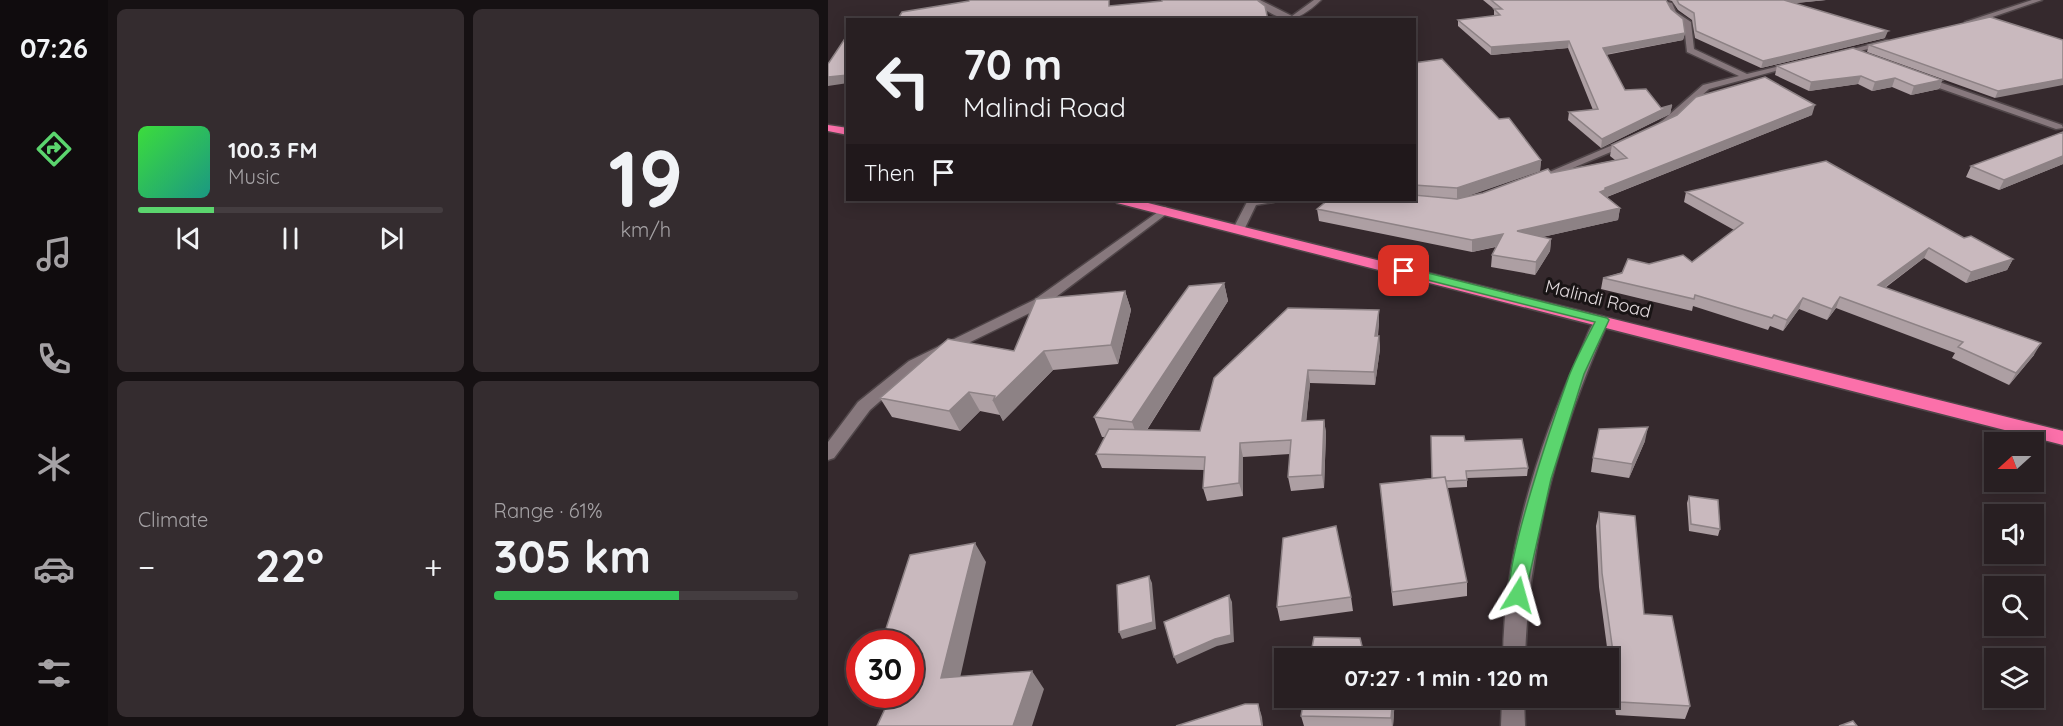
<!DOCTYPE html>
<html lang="en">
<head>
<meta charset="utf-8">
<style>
	:root { --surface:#281f22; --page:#342c2f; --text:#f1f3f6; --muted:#a5a2a5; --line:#443d40; --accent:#5bd56e }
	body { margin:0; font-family:Quicksand,sans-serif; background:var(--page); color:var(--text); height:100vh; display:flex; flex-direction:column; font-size:22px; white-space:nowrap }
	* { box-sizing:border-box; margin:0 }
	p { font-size:20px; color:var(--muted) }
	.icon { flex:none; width:33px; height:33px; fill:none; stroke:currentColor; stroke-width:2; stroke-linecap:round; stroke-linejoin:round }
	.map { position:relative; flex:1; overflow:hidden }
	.details { display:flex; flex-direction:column; gap:9px; padding:9px; background:#161113; width:720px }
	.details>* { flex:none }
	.top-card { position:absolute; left:18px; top:18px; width:570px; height:183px; border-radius:0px; box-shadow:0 3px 15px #0003,0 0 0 2px var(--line); background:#281f22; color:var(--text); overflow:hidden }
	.needle { width:39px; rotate:249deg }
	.buttons { position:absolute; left:1156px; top:432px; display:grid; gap:12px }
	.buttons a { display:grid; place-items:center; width:60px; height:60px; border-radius:0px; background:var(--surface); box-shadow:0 3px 15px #0003,0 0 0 2px var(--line); font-size:30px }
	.speed { position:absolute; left:18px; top:630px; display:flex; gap:12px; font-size:30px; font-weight:700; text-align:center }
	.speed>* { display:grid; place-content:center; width:78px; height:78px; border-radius:50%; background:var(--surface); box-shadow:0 3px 15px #0003,0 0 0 2px var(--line); line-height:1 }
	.speed .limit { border:9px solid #d22; background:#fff; color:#111 }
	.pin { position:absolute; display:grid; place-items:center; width:51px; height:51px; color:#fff; margin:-26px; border-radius:12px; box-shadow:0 3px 9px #0006 }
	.me { position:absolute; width:66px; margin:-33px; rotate:8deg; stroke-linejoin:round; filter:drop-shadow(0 0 4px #0008) }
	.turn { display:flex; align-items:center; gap:21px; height:126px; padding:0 18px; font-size:27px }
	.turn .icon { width:78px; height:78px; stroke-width:2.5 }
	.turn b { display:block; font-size:42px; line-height:51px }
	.then { display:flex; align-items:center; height:57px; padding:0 18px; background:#0003; gap:12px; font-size:22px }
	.big { font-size:45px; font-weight:800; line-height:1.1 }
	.details .widget { flex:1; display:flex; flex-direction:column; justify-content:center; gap:9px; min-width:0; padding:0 21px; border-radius:9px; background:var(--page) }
	.details .dial { align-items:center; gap:0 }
	.dial b { font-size:78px; line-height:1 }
	.song { display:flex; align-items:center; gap:18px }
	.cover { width:72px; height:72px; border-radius:9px; background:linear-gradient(135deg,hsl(120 70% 55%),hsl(170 70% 35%)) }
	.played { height:6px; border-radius:3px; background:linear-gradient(90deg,var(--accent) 25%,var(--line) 25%) }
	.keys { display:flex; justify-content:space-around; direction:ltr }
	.heat { display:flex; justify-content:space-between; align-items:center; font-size:33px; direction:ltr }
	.charge { height:9px; border-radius:4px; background:linear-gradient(90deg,#34c759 61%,var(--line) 0) }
	.details .tiles { flex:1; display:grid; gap:9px; grid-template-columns:repeat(2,1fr) }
	.trip { position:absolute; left:446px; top:648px; width:345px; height:60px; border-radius:0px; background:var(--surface); box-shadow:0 3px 15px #0003,0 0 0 2px var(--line); font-weight:800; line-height:60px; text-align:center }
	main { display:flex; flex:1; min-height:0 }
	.tab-bar { display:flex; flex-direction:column; width:108px; justify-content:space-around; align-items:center; background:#100c0e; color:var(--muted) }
	.tab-bar .icon { width:42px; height:42px }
	.tab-bar .active { color:var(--accent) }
	.tab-bar b { font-size:27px; color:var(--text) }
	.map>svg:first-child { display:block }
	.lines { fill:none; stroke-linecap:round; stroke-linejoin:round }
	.minor-casing { stroke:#504649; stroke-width:3 }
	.highway-casing { stroke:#504649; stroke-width:3 }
	.minor { fill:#87787d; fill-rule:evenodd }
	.highway { fill:#fb70aa; fill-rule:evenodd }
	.wall { fill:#ad9fa3 }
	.shaded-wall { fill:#8d8285 }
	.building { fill:#c9b9be; stroke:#8d8285; stroke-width:1.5 }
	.route { fill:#5bd56e; stroke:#3b8a48; stroke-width:1.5 }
	.labels { text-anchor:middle; stroke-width:6; stroke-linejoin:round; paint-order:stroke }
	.street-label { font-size:18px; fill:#e2dadd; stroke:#191415 }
</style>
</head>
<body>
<main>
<nav class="tab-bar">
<b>07:26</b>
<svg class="icon active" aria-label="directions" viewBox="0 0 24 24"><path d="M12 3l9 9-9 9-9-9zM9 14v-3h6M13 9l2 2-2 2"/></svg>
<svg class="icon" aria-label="music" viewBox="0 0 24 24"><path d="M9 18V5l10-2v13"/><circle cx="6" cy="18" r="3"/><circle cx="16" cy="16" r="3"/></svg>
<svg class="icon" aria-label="phone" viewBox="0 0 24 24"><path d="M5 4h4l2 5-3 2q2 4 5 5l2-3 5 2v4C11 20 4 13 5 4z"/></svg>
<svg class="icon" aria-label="climate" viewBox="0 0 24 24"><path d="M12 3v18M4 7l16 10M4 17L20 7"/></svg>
<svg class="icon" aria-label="car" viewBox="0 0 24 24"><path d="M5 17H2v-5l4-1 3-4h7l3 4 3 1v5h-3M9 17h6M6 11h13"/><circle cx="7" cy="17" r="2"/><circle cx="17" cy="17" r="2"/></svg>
<svg class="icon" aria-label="filters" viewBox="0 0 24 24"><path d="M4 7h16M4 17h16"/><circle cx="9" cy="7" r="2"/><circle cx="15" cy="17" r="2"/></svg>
</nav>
<section class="details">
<div class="tiles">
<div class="widget">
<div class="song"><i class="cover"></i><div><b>100.3 FM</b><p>Music</p></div></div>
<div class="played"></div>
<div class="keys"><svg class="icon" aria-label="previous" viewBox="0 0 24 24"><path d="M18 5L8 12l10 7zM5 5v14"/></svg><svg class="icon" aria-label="pause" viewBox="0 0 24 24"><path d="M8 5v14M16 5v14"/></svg><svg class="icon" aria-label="next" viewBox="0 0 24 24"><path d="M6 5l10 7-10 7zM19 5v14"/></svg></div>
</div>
<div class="widget dial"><b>19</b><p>km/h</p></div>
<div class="widget"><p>Climate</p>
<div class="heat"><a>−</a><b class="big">22°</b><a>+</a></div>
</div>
<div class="widget"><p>Range · 61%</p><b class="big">305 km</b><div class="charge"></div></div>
</div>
</section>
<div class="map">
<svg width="1235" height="726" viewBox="0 0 1235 726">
	<rect width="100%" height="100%" fill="#35292d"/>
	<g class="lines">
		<g class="minor-casing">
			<path id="minor" d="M424,0h8l32,16 22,-16h7c-27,26 -40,23 -69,0z
				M830,0l14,3 4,9 15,10 3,27 53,25 50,-12 4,2 -92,25 -42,37h-6v-4l42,-37 36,-9 -52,-24 -3,-27 -13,-11 -4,-9z
				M1204,0h10l-70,24 -7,-2z
				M1059,40l3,4 -52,12 -4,-2z
				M1094,76l140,49 1,3 -7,1 -137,-48v-4z
				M801,138l5,3 -2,2 -90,38 -9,-2z
				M420,200h28l-2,2 -18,3 -13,27h-8l-2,-3z
				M337,207l6,3 -2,2 -125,94 -125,61 -49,43 -36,48 -6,2v-18l30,-40 51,-41 125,-61z
				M774,316l7,4c-49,111 -80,216 -84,338h-22c1,-105 35,-213 78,-308 5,-10 10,-31 21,-34z
				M674,698h22l1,28h-24z"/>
		</g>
		<g class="highway-casing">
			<path id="highway" d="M0,125l20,3v7l-20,-4z
				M287,200h21l927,231v14l-946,-242z"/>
		</g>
		<use href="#minor" class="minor"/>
		<use href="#highway" class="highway"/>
	</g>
	<path class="wall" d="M655,0h183l19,33 -2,7 -77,15 19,35 36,18 11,-3 -2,9 -69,34 -33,-28 1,-8 24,-2 -25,-62 -77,7 -33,-29v-6l36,-4v-7z
		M840,0h158l-31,3 90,35 -124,30 -66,-30 -3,-18 -14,-10 -6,-9z
		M1235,40l-68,58 -128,-46 2,-7z
		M586,63l85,56 42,41 -1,11 -76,26 19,-4 68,-20 64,-13 -5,-4 2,-11 200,-30 -205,82 13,11 -2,12 -76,17 9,2 -1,12 -15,24 -44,-8 1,-12 4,-8 -24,5 -153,-31 -2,-12 97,-9z
		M949,66l165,14 -3,9 -28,6 -19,-8 -20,4 -14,-7 -49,7 -34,-16z
		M1235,132v32l-64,26 -33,-13 5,-11z
		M858,192l278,46 49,21 -6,11 -41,13 -42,-25 -39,30 149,67 -25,30 -57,-27 3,-5 -119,-45 -9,12 -28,-11 -16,22 -13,-5 -2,4 -75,-24 -1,5 -91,-22 2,-11 46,-14 43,-2 42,-32 -50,-28z
		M396,283l4,18 -81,129 53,1 179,-109 -1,14h1l1,13 -5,36 -65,-2 -4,38 18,-1 2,13 -2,55 -33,3 -3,-14 2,-23 -47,3v39l-36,5 -4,-13 2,-18 -103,-2 -6,-14 9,-17h-3l-8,-20z
		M297,291l6,19 -13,54 -65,6 -50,51 -3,-6 -20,-4 -20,20 -68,-14 -12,-19 134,-47z
		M637,441l63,27 -1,8 -60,2v9l-20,1 20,94v14l-74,10 -13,-122 52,-6z
		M817,441l-16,37 -38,-6 2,-14z
		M861,496l31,33 -2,7 -29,-5 -2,-28z
		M771,512l45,102 46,92 -5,13 -69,-4 -17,-128 -3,-61z
		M523,597l2,14 -73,10 -3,-14z
		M476,698h91l-2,28h-89l-3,-10z"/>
	<path class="shaded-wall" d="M951,0h47l-48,5z
		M1060,31l-3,7 -124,30 2,-7z
		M857,33l-2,7 -81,15 1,-7z
		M741,41l-1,7 -77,7v-8z
		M20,75v8l-20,3v-9z
		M1033,76l-3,8 -49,7 2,-9z
		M1067,78l-3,9 -20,4 3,-9z
		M1235,79v6l-68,13 3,-7z
		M1114,80l-3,9 -28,6 3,-9z
		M844,105l-2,9 -69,34 1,-9z
		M987,105l-3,10 -208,83 -4,-6 5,-4z
		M1235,156v8l-64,26 5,-10z
		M713,160l-1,11 -83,29v-12z
		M792,208l-2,12 -102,23 1,-12z
		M675,234v11l-31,7v-12z
		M723,239l-1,12 -15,24 1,-13z
		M1101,248l-5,10 -51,38 5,-11z
		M1185,259l-6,11 -41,13 5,-11z
		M396,283l4,18 -89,141 -7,-20z
		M297,291l6,19 -13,54 -7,-19z
		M1012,297l-4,11 -9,12 5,-11z
		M975,298l-4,11 -16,22 4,-11z
		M551,310v12l-3,27 -1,-13z
		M551,336l1,13 -5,36 -1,-13z
		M1213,343l-7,12 -25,30 7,-12z
		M216,351l9,19 -50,51 -10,-20z
		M480,370l2,13 -5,52 -3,-14z
		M141,392l11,19 -20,20 -11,-20z
		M496,420l2,13 -2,55 -2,-13z
		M820,427l-3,14 -16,37 3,-14z
		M412,443l3,14v39l-4,-13z
		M147,543l11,19 -30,134 -15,-18z
		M321,576l3,7 4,46 -34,10 -3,-7z
		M401,595l3,7 2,40 -17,4 -40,18 -3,-7z
		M204,671l12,18 -12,37h-19z
		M565,698h2l-2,28h-1l-1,-8z
		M430,704l4,13 1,9h-1z"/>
	<path class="building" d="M142,0h139v6l53,-5v-1h95l8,6 3,14h-371l5,-8 67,-11z
		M663,0h175l5,9 12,10 2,14 -82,15 22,42 21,-1 15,19 11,-3 -70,34 -33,-27 29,-3 -29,-68 -78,6 -33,-27 42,-5 -6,-6h8z
		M849,0h107l104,31 -125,30 -67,-30 -2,-18 -15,-9z
		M1162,17l73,23v39l-65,12 -129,-46z
		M20,34v41l-20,2v-13z
		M1025,48l89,32 -28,6 -19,-8 -20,4 -14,-6 -50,6 -34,-16z
		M614,59l57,60 10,-1 32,42 -84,28 -43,-3v-122z
		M937,77l50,28 -210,83v2l-5,2 20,16 -103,23 34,8 -15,23 -44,-7 11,-21 -31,6 -155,-31 11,-9h86v-5l43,4 26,-6 65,-24 3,4 76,-15 -15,-13 65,-30 19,-18z
		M1235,132v24l-59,24 -33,-14z
		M998,161l138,77 7,-2 42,23 -42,13 -42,-24 -51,37 163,58 -25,30 -58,-26 5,-5 -123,-45 -8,12 -29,-11 -16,22 -13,-5 -2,3 -77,-23 -1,4 -91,-21 19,-5 6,-14 21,5 34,-9 9,7 51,-39 -57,-31z
		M396,283l-92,139 -38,-5 95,-131z
		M297,291l-14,54 -67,6 -51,50 2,-5 -26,-4 -20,19 -69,-13 68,-59 66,12 22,-52z
		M460,308l91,2 -4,26h4l-5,36 -66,-2 -6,51 22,-1 -2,55 -34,2 3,-37 -51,3 -1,40 -36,5 2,-31 -109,-3 13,-25 91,2 14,-53z
		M820,427l-16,37 -39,-6 6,-29z
		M603,436h33l1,5 57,-2 6,29 -62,3 1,9 -21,1 -1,-4 -13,1z
		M617,477l22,105 -75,10 -12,-108z
		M861,496l29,4 2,29 -29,-5z
		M771,512l36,4 9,98 28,2 18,90 -70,-4 -18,-129z
		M508,526l15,71 -74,10 6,-69z
		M147,543l-34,135 91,-7 -19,55h-136l15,-32h18v-50h-29l29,-89z
		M321,576l4,46 -34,10 -2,-47z
		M401,595l2,40 -16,4 -41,18 -10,-35z
		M486,637l46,1 5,20h-55z
		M476,698h89l-2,20 -90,-2z
		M417,704h13l4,22h-86z
		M1025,721l4,5h-18z"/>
	<path class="route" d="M576,267l203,51 2,2 -25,54 -33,105 -27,121 -6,3 -7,-3c-12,-24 46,-191 58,-224 7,-18 17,-36 26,-54l-195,-49 -1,-2z"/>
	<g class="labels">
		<g class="street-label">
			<text transform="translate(770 299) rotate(14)" y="6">Malindi Road</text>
		</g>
	</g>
</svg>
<div class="buttons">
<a><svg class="needle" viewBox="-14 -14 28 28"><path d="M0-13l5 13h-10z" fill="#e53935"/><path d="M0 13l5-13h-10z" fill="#a5a2a5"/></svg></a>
<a><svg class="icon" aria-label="sound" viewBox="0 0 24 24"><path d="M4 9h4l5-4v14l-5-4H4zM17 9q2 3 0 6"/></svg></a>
<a><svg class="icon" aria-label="search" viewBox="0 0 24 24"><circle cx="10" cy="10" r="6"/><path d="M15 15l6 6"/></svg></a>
<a><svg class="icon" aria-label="layers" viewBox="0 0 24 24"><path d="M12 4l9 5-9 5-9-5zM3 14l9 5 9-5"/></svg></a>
</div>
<div class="speed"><div class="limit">30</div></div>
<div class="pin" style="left:576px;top:271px;background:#d93025"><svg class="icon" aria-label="arrive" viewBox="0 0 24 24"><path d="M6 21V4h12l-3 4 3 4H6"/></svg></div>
<svg class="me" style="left:690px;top:595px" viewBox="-20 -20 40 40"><path d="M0-17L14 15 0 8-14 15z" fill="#5bd56e" stroke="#fff" stroke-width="4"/></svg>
<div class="trip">07:27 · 1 min · 120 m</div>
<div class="top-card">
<div class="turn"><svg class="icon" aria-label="left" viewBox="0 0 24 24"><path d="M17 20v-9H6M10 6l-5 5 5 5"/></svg><div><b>70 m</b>Malindi Road</div></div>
<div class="then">Then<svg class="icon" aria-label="arrive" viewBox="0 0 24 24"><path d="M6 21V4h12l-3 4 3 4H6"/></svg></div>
</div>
</div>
</main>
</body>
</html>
